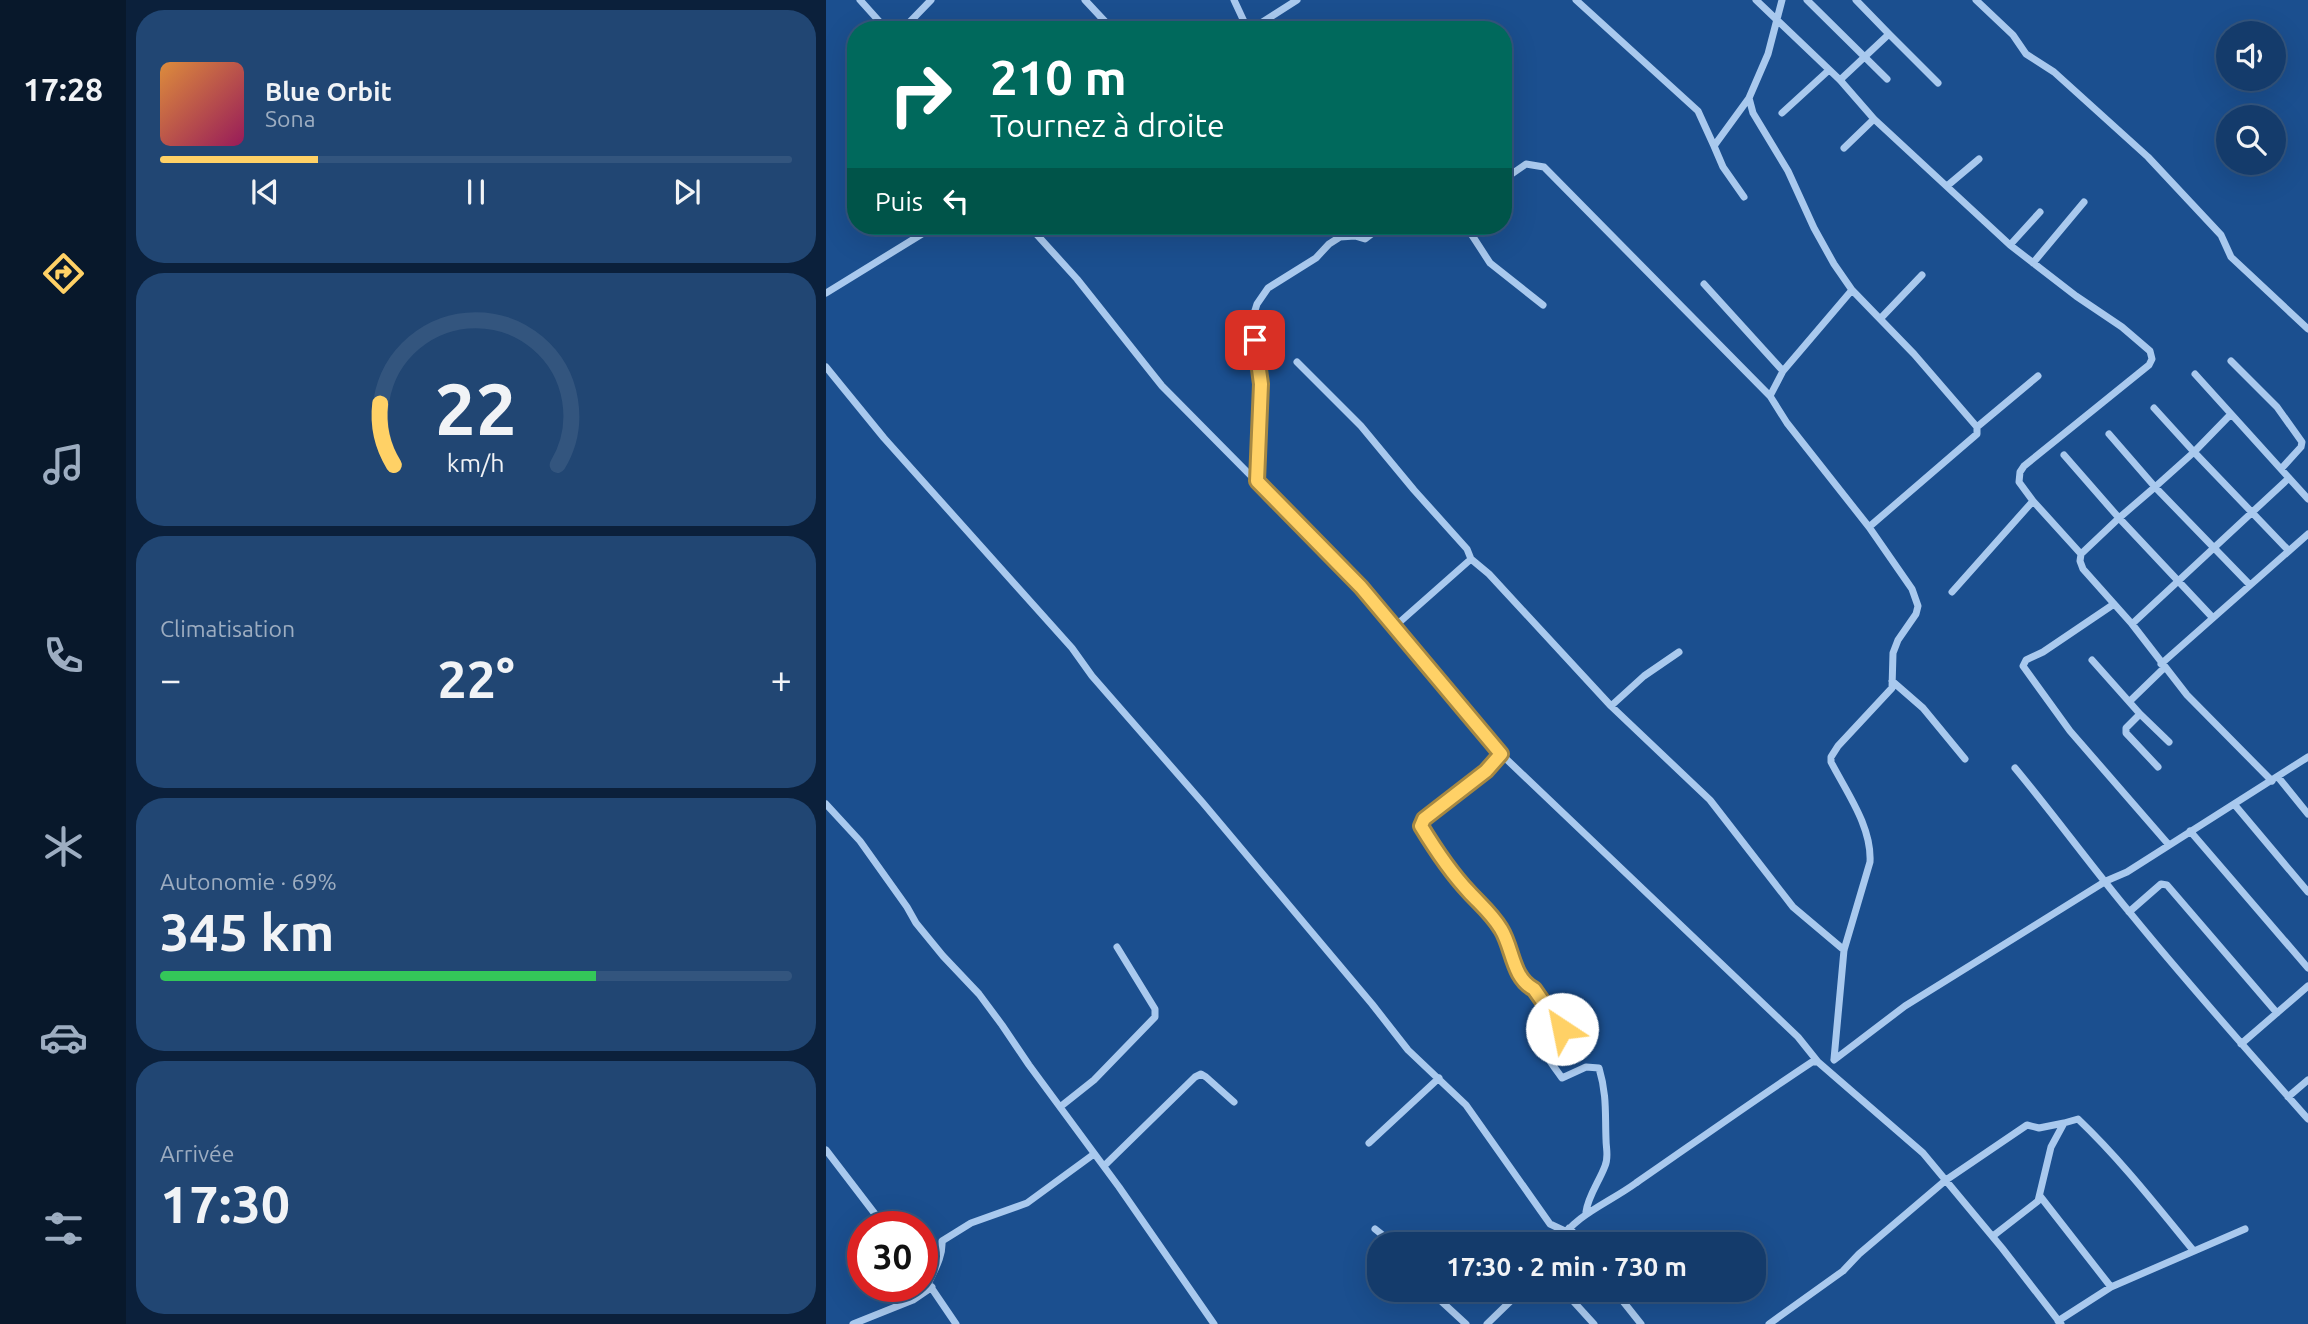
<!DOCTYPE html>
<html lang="fr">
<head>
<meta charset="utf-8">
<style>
	:root { --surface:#143b6b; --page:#214673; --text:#f1f3f6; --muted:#9dadc1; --line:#33557e; --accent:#ffd166 }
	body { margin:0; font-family:Ubuntu,sans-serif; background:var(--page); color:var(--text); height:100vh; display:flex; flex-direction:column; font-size:26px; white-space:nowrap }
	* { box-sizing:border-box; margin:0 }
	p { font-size:23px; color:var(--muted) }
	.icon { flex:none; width:38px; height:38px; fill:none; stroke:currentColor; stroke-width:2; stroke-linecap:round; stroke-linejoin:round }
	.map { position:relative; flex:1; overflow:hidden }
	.side { display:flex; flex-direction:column; gap:10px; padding:10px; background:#0b203b; width:700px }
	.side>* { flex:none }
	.top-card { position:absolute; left:21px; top:21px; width:665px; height:214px; border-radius:28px; box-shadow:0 7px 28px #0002,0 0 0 2px var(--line); background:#00695c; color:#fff; overflow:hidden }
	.buttons { position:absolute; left:1390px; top:21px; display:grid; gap:14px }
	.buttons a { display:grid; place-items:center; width:70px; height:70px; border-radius:50%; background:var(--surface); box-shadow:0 7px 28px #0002,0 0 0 2px var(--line); font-size:35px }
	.speed { position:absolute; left:21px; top:1211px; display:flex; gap:14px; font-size:35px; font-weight:700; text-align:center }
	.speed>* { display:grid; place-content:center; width:91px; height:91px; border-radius:50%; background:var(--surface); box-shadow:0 7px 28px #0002,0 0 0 2px var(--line); line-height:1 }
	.speed .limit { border:10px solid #d22; background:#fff; color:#111 }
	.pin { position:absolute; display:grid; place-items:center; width:60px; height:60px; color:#fff; margin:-30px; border-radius:14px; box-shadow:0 4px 10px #0006 }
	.me { position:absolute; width:77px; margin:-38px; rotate:326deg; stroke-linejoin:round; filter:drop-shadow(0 0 5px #0008) }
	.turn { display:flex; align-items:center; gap:24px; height:147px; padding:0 28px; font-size:32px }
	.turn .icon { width:91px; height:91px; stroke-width:2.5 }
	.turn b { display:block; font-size:49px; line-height:60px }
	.then { display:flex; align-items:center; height:66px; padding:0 28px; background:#0003; gap:14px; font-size:26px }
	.big { font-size:52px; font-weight:600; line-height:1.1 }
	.side .widget { flex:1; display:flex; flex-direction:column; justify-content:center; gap:10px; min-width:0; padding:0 24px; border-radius:28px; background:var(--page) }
	.side .dial { align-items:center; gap:0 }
	.dial svg { height:182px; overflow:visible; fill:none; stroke:var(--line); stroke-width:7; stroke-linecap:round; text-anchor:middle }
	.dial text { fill:var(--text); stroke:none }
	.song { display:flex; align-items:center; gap:21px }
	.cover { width:84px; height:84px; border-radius:10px; background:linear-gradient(135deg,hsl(30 70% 55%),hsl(330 70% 35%)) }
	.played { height:7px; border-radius:4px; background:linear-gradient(90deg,var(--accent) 25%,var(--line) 25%) }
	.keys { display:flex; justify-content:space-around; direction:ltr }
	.heat { display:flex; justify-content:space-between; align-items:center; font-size:38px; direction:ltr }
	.charge { height:10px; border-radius:5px; background:linear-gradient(90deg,#34c759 69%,var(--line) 0) }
	.trip { position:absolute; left:541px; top:1232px; width:399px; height:70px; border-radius:28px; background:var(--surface); box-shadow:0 7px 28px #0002,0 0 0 2px var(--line); font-weight:600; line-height:70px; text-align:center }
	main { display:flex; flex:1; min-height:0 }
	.tabs { display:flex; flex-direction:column; width:126px; justify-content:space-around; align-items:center; background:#08182b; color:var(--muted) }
	.tabs .icon { width:49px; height:49px }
	.tabs .on { color:var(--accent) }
	.tabs b { font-size:32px; color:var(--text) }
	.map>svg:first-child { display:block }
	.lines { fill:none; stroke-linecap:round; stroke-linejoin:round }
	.street { stroke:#a9c9ee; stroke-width:7 }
	.route-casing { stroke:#a68842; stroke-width:18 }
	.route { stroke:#ffd166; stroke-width:12 }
</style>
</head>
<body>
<main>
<nav class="tabs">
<b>17:28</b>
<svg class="icon on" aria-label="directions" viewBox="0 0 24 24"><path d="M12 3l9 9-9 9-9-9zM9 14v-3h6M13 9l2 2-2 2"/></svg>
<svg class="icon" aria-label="music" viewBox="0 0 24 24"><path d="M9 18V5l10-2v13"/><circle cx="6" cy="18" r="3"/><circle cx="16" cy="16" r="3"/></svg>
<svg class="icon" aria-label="phone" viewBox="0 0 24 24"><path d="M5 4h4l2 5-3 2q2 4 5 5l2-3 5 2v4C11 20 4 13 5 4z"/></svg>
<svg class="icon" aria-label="climate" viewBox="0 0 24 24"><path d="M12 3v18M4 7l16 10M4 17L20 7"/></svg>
<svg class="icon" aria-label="car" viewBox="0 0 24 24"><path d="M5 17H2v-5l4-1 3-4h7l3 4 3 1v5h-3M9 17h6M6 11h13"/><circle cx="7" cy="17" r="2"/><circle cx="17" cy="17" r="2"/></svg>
<svg class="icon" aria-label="filters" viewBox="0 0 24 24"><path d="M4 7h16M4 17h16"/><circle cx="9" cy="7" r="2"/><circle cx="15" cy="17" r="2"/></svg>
</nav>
<section class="side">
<div class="widget">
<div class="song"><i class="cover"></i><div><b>Blue Orbit</b><p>Sona</p></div></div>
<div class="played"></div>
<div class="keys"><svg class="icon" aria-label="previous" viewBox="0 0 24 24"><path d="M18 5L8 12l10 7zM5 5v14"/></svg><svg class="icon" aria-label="pause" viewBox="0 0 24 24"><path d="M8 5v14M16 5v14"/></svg><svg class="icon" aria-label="next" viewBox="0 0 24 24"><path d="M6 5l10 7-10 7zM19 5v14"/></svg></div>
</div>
<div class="widget dial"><svg viewBox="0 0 100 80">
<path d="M14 69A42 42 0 1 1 86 69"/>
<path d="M14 69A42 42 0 0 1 8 42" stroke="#ffd166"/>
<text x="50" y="56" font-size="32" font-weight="700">22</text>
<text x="50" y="72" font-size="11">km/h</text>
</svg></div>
<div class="widget"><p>Climatisation</p>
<div class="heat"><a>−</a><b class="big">22°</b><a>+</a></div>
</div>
<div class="widget"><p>Autonomie · 69%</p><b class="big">345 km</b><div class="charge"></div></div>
<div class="widget"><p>Arrivée</p><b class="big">17:30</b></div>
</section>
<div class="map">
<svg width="1482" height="1324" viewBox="0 0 1482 1324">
	<rect width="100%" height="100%" fill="#1b4f8f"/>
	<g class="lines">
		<path class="street" d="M34,0l27,30
			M259,0l28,30
			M408,0l14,30
			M750,0l122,111 16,35 35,-48
			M930,0l84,80 34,39 136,126 66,51 46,31 28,24 2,8 -3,6 -125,101 -4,6 -1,10 14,19 48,53
			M956,0l-14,54 -19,44 4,15 35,58 26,57 20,36 18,26 -69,81 -13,25 17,27 82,104 43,62 6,17 -2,8 -18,26 -5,13 -1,35 -54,58 -7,11v5c16,31 41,65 39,100l-26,88 -10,109
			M981,0l80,79
			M1150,0l37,35 13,19 28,18 94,85 73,78 10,22 77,72
			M76,30l29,-30
			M424,30l47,-30
			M1063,34l49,49
			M1014,80l49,-46 -33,-34
			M956,113l47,-43
			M888,146l9,21 21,30
			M1018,148l30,-29
			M677,180l23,-16 18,3 226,229
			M1121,186l32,-27
			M203,226l48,53 85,107 199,201 140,167 297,283 20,25 105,91 79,95 59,76
			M640,226l24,37 53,42
			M1184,245l30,-33
			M1207,263l51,-61
			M878,284l79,87
			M1026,290l62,64 63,73
			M0,293l109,-67
			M1054,319l42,-44
			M1405,361l46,46 25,35 -1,5 -20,22
			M471,362l64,64 53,64 53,59 4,10 -78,69
			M0,367l58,71 188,210 20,28 111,127 169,201 36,46 58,55 84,119 15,7
			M1369,374l113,125
			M1328,408l40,44 -39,35 95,98
			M1405,414l-37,38 95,99
			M1283,434l46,53 -36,31 94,100
			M1238,455l55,63 -38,36 -1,7 3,8 49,55 55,71 85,86
			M431,481l4,-97 -9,-64 5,-16 11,-16 48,-30 13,-14 11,-7 15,-1 10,3 17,-13
			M1043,527l108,-93v-7l61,-51
			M645,559l18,15 122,132 99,94 83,107 51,43
			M1126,592l81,-91
			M1288,604l-71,48 -17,8 -3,6 47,65 99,114
			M1306,624l157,-146
			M1266,660l48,54 29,28
			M1335,664l147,-130
			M1066,681l31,27 42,51
			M1304,701l34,-33
			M785,706l33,-30 35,-24
			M1314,714l-14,14v5l32,34
			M675,754l-15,17 -61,48 -4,7 12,21 35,44 22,20 14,21 12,35 46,59v3c-27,21 -17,24 0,49l24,-11 13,1c8,27 6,44 7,71 0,10 3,18 -1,27 -6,16 -17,30 -19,46
			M1189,768c40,48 76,98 116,146 57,70 117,137 177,205
			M1452,777l30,37
			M0,804l34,37 47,66 9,16 27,33 36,38 23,31 27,40 90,122 95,137
			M1408,804l74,88
			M1364,831l118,137
			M1303,912l32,-28 6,1 110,128
			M1415,1044l67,-58
			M1008,1060l71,-54 201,-125 21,-9 181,-115
			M1462,1097l20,-17
			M234,1107l34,-27 61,-63v-8l-38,-62
			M1238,1123l14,-4c42,40 78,86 115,131
			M543,1143l70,-65
			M0,1150l59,77
			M278,1166l91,-89 6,-3 5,3 28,25
			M1214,1196l71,91
			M743,1228l15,16
			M549,1229l19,15
			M731,1244c19,-30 50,-40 79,-61 58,-40 117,-82 176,-121h6
			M96,1274l34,50
			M103,1282c6,-13 14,-26 13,-41l29,-18 56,-20 67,-49
			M603,1290l37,34
			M737,1290l31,34
			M788,1290l27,34
			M1232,1321l53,-34 134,-58
			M27,1324l60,-24 19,-13
			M661,1324l35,-34
			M943,1324l74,-53 16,-17 87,-74 81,-55 12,3 25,-5 -13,24 -13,54 -45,35"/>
	</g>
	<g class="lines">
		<g class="route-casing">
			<path id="route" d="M429,340l6,44 -4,97 104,106 140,167 -15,17 -62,48 -3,7c14,23 30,47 48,66 12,13 23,22 32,37 12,19 11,49 33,60l28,40"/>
		</g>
		<use href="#route" class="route"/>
	</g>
</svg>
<div class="buttons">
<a><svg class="icon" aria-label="sound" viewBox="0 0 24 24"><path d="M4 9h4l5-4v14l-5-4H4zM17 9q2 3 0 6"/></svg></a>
<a><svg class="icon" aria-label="search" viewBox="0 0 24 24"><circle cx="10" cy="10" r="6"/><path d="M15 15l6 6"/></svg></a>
</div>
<div class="speed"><div class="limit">30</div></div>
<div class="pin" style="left:429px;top:340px;background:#d93025"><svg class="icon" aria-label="arrive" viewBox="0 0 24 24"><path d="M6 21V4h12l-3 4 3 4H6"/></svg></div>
<svg class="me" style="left:736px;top:1029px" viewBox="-20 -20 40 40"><circle r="19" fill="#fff"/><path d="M0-13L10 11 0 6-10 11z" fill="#ffd166"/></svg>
<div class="trip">17:30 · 2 min · 730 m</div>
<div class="top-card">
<div class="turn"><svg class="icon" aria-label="right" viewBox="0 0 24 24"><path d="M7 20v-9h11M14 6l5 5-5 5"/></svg><div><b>210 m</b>Tournez à droite</div></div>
<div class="then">Puis<svg class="icon" aria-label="left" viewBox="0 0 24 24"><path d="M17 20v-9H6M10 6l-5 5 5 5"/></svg></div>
</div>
</div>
</main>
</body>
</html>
